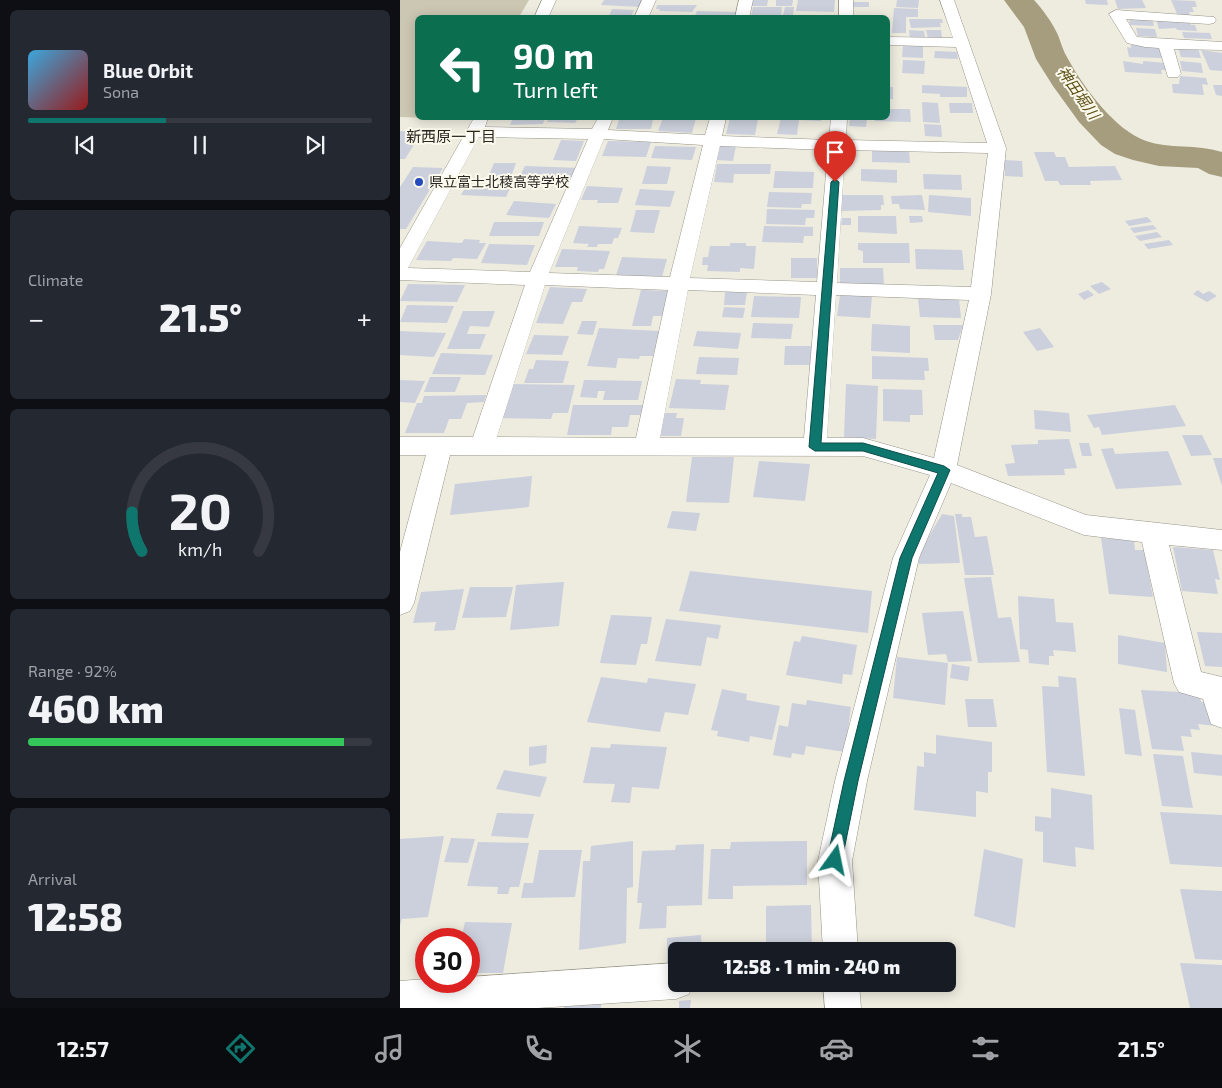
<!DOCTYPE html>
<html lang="en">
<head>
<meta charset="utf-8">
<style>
	:root { --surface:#171b24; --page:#242831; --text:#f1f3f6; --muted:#9ea1a6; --line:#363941; --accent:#0f766e }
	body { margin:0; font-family:"Exo 2","Noto Sans JP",sans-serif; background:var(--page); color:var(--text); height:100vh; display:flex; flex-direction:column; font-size:19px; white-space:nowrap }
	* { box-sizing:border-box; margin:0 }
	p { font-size:16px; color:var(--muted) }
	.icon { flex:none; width:28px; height:28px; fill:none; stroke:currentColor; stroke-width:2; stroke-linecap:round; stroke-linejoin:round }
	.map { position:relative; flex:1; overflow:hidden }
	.panel { display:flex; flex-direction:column; gap:10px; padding:10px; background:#0d0f14; width:400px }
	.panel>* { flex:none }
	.banner { position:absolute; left:15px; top:15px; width:475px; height:105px; border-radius:8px; box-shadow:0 2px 12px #0003; background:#0b6e4f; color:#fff; overflow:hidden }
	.speed { position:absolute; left:15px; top:928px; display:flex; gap:10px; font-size:25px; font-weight:700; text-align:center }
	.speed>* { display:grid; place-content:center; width:65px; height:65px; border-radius:50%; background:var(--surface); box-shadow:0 2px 12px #0003; line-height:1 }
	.speed .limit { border:8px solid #d22; background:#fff; color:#111 }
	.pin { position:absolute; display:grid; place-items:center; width:42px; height:42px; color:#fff; margin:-51px -21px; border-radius:50% 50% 50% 0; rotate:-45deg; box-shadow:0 0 5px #0007 }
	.pin .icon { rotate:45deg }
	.me { position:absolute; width:55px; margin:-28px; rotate:12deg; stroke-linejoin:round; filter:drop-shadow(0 0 4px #0008) }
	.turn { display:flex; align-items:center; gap:18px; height:105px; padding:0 15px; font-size:22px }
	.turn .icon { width:65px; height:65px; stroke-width:2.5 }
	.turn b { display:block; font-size:35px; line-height:42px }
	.big { font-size:38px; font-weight:800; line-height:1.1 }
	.panel .card { flex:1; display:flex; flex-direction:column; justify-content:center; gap:8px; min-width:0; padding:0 18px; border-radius:8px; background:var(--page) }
	.panel .dial { align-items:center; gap:0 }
	.dial svg { height:130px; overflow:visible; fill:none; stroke:var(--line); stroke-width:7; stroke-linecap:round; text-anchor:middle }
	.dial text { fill:var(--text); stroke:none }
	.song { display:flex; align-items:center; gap:15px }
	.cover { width:60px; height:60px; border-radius:8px; background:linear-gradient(135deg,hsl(200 70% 55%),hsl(0 70% 35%)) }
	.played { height:5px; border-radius:2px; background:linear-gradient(90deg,var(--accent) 40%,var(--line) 40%) }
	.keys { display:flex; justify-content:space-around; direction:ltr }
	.heat { display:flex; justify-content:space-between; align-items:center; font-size:28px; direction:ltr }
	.charge { height:8px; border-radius:4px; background:linear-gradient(90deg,#34c759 92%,var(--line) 0) }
	.trip { position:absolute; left:268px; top:942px; width:288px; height:50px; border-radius:8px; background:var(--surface); box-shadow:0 2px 12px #0003; font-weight:800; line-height:50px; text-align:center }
	.menu { display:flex; height:80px; justify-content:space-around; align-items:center; background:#090b0e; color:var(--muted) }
	.menu .icon { width:35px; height:35px }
	.menu .on { color:var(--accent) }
	.menu b { font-size:22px; color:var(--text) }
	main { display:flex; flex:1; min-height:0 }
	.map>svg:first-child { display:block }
	.green { fill:#ccc7b3 }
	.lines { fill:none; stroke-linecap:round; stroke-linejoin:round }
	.river { fill:#a59d7e; fill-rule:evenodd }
	.building { fill:#cbd0dc }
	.minor-casing { stroke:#979488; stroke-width:1 }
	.minor { fill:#fff; fill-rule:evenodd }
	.route { fill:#0f766e; stroke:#0a4d48 }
	.poi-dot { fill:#254cbb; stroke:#fbf8ec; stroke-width:2 }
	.labels { text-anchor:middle; stroke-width:4; stroke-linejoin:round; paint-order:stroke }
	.far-poi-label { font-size:14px; fill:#282622; stroke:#fbf8ec; text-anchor:start }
	.far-water-label { font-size:15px; font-style:italic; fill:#5e5119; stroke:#fbf8ec }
	.far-neighbourhood-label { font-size:15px; fill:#282622; stroke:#fbf8ec }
</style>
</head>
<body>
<main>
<section class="panel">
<div class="card">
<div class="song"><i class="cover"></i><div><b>Blue Orbit</b><p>Sona</p></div></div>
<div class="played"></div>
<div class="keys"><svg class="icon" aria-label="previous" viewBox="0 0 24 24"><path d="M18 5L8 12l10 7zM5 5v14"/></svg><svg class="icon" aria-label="pause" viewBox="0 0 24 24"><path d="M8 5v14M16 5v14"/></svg><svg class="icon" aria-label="next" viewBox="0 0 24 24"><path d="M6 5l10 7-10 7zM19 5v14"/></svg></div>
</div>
<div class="card"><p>Climate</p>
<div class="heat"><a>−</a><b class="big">21.5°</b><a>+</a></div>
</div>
<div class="card dial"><svg viewBox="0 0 100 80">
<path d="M14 69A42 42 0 1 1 86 69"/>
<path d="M14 69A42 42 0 0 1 8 45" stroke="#0f766e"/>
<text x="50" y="56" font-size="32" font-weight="700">20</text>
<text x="50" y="72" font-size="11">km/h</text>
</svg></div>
<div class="card"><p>Range · 92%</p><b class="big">460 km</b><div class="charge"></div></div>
<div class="card"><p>Arrival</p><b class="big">12:58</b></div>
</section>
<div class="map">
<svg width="822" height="1008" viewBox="0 0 822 1008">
	<rect width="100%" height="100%" fill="#eeebdf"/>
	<path class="green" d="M0,0h129l-10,17 -101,1v100l42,1 -60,-2z"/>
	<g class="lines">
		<path class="river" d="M604,0h30c9,10 18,22 24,35 3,8 5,16 10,24 16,29 47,71 78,82 23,8 50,3 76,11v25l-13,-3 -11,-6 -39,-2 -26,-6 -18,-6 -14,-9 -22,-23 -26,-36 -17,-27 -12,-32z"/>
	</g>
	<path class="building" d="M204,0h40l-3,7 -40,-2z
		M351,0h17l-1,6h-16z
		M376,0h17l-1,6h-16z
		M398,0h37l-1,12 -38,-1z
		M497,0h22l-1,8 -22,-1z
		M685,0h22l1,5 -22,-1z
		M715,0h27l4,8 -28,1z
		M771,0l24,1 2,6h-5l2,5h-5l1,3 -12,1z
		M452,2h17v5h-17z
		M257,5h40l-5,7 -33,-1 1,-2h-4z
		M353,7h29l-1,9h-30z
		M385,7h9l-1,8h-10z
		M494,8l24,1v8h-12v16h-14z
		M212,9l22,1 -3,7 -22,-1z
		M297,11l40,1 -1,6h-42z
		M729,17l23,1 2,8 -24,-1z
		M509,19h33l1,4h-3l1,4 -30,1z
		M756,19l33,2 2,4h4l2,6 -20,-1 -1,-2 -17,1z
		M736,28l19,1 2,8 -19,-1z
		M509,30l15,1 1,7h-15z
		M526,30h15l1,8h-14z
		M782,32l28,1 2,6 -28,-1z
		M503,44h20v14l-21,-1z
		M731,45l24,1 1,2h5l2,10 -34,-1 -2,-10 4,1z
		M778,47l20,1 3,10 -20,-1z
		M801,50l21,3v18l-12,-1z
		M535,51l22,1 1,7 -24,-1z
		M503,60l22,1 -1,13 -22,-1z
		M723,61l20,3v-3l23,2 1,7h-6l1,4 -37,-2z
		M780,61l21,2 2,10 -21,-2z
		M780,76l26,2 2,7 -6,-1 2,11 -31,-2 -1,-9h7z
		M522,85l45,2v10h-27v-3l-18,-1z
		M813,85h9v11l-6,-1z
		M488,87h5v12h-5z
		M522,102l16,1 2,20 -17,-1z
		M549,103h23l1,10h-23z
		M488,109h22l1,13 -36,-1v-3h13z
		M113,118h32l-2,6 -33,1z
		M149,118h29l-3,5 -28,-1z
		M263,118h33l-4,15 -34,-2z
		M330,118l28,1 -3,16 -29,-1z
		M381,118h40v3l-22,-1 -2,15 -20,-1z
		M450,118h17l-1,9 -17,-1z
		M219,120h34l-2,9h-35z
		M524,124l17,1 1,12 -17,-1z
		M0,131l22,1 -17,27h-5z
		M161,140l23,1 -8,20 -23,-1z
		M208,141l43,1 -5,15 -44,-1z
		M319,145l17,1 -3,15 -17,-1z
		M255,146l41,1 -4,13 -41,-2z
		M472,149l37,1 1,13 -38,-1z
		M634,152h20l2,5h9l4,10 46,-1 7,14 -32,1 1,4h-31l-2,-4h-13z
		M604,160l18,1 1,16 -18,-1z
		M94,163h22l-7,19h-23z
		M317,164h54l-1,10h-36l-1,9 -19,-1z
		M125,166l55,2 -4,9h-18l-3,8 -39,-2z
		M247,166l24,1 -4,17h-25z
		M13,167l30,1 -37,61h-6v-42z
		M461,169l36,1v13l-36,-2z
		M375,171l39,1 -1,16h-40z
		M523,174l38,1 1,15 -38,-1z
		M67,185l44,1 -5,11 -45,-2z
		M187,186l36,2 -5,15h-21l1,-3h-17z
		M240,189l35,2 -5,16 -35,-2z
		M369,192l43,1 -1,11h-9l-1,4 -34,-1z
		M440,195h43l1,10h-3v5l-40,1z
		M522,195l3,15 -25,-1 -1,-5h-7l-1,-8z
		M529,195l42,3v18l-43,-4z
		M114,201l42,3 -7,14 -43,-3z
		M367,209l48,1 -1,8h-8l-1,7 -39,-1z
		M236,210h24l-6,23 -24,-1z
		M458,216h38l1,18 -39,-2z
		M509,216h13l1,6 -13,1z
		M747,217l5,5 -23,4 -4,-5z
		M442,218h9v7h-10z
		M94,222h50l-5,14h-50z
		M753,225l4,4 -23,4 -4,-5z
		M179,226l43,2 -4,10h-4l-2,6h-14l-1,3h-10l2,-3 -16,-1z
		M364,226l49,1v9h-9l-1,7 -41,-1z
		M757,232l5,5 -22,4 -5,-5z
		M64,239l16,1 -1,3h7l-9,16 -24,-1 -2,3 -35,-1 11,-19 35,2z
		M769,240l4,5 -25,4 -4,-5z
		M330,243h16v3h10l-2,23 -14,-1v4l-33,-1 1,-6h-6l1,-8h5l2,-11h20z
		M458,243h51l1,20h-47v-12l-5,-1z
		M89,244l46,1 -8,20 -46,-2z
		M162,249l48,2 -6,18h-5l-1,3 -21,-1 1,-4h-23z
		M515,249l47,1 2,20 -48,-1z
		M222,257l45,2 -5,18 -46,-2z
		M391,258h26v20h-26z
		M440,268h43l1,17 -44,-1z
		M702,282l9,7 -12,5 -9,-8z
		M8,284l57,1 -8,17 -57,-1z
		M150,287l37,2 -5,13h-10l-9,22 -27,-1z
		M241,290l29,1 -5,25h-12l-2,10h-19z
		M688,290l6,5 -10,5 -6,-6z
		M798,290l5,4 6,-3 8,5 -10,6 -14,-8z
		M325,292h22l-2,13h-21z
		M440,295l32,1 -2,22 -33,-2z
		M354,296l47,1 -2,21 -48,-1z
		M518,299h41l2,19 -41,-1z
		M7,305l47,1 -7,17 -47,-1z
		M324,307l21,1 -2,10 -21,-1z
		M63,311h32l-6,16 -19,-1 -3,8h19l-6,15h-33z
		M182,321h15l-4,14 -16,-1z
		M353,323l40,1 -2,15 -40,-1z
		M472,324l38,2v27l-39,-2z
		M533,325h30l-5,15h-23z
		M199,328l61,3 -7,25h-13l-1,3 -21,-1 -2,10 -29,-2z
		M640,328l14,19 -17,4 -14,-19z
		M0,331l46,2 -12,24 -34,-2z
		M297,331l44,2 -3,16 -45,-3z
		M134,335l35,1 -7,19 -36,-1z
		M385,346h31v19h-32z
		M41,353l52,2 -8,20 -53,-1z
		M472,356l56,2 1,13h-5l1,9 -53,-1z
		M299,357l40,1 -2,17 -41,-1z
		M136,360l33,1 -6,22h-39l5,-14h4z
		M30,377h31l-6,15h-31z
		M276,379l25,1 -1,4 29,1 -4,25 -56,-2z
		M0,380l25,1 -10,22 -15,-1z
		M184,380l58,1 -4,19h-35l2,-9h-7l-1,7 -17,-1z
		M109,384l66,1 -7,28h-15l-2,6 -54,-1z
		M446,384l32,2 -2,53 -32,-2z
		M483,389l39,1 1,25h-13v7l-27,-1z
		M86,395l-2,7 -17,1 -6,16h-12l-5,14h-39l12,-30h5l2,-7z
		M173,405h70l-2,10h-11l-2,12h-16l-1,8h-44z
		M775,405l11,21 -84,9 -3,-8 -5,1 -7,-13z
		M634,410l35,3 2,19 -36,-3z
		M262,413h15l-1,5h8l-3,18h-24z
		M782,435h20l10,20 -21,1z
		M669,439l8,29 -13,1 1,6 -57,1 -3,-12 10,-1 -4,-18 27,-1v-4z
		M679,443h10l3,13h-10z
		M713,448l2,6 53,-3 14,34 -66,4 -15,-40z
		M292,457h42l-5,46 -43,-1z
		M813,458h9v28z
		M359,461l51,3 -5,37 -52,-4z
		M132,476l-3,31 -79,8 5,-31z
		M272,511l28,2 -4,18 -29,-3z
		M542,514l12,2 6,47 -41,1 -1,-9z
		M555,514h7v3h9l4,20 12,-1 7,39h-29z
		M701,538l33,2 1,10h9l9,47 -44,-3z
		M773,547l40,3 7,30 -5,-1 3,15 -36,-3z
		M290,571l182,20 -4,42 -189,-22z
		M591,577l7,41 13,-1 9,45 -42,1 -14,-85z
		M164,582l-5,44 -49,4 6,-45z
		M70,587h43l-7,30 -44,1z
		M64,589l-9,41 -21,1 2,-9 -23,1 8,-31z
		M618,596l36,3 2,23 17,1 3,29 -23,-2 1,6h-5v9l-20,-2 -1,-13 -8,-1z
		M563,611l9,50 -24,1 -2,-8 -18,1 -6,-42z
		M211,615l41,2 -5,27h-6l-5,21 -36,-2z
		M266,619l55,6 -3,14 -11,-2 -6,29 -46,-5z
		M797,632l25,1v34l-17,-1z
		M718,635l47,8 2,29 -49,-8z
		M402,636l55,9 -5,30 -9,-1 -1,10 -56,-9 8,-34 6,1z
		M497,657l51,6 -3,42 -52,-7z
		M552,664l18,3 -2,14 -18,-3z
		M658,676l18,2 9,98 -38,-4 -5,-86 17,1z
		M201,677l46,6 1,-5 48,6 -8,31 -23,-3 -5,20 -73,-10z
		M322,689l25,5 -1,6 34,6 -8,34 -22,-4 -1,6 -32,-6 1,-5 -7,-1z
		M741,690l58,3 2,9 10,1 5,23 -18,-2 2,6 -10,-1 2,8 -11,-1 3,15 -32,-2z
		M565,699h28l4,28h-29z
		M407,700l44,7 -6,45 -39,-6 -2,9 -12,-2 -1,5 -18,-3 6,-30 9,2 4,-24 14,2z
		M719,708l16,2 7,46 -17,-2z
		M536,735l56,7v30h-4v21l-12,-2v26l-62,-7 3,-44 7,1v-15l12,2z
		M211,744l56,3 -8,42 -27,-2 -2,16 -19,-1 4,-18 -32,-1 8,-36 19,1z
		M147,745l-1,18 -17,3v-19z
		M791,752l31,3v21l-28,-3z
		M753,754l30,2 10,52 -31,-2z
		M104,770l43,7 -7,20 -44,-8z
		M651,788l41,7 2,55 -19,-3 1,20 -33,-5v-30l-8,-1v-15l16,2z
		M760,812l62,3v52l-52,-3z
		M97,813l37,1 -6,24 -37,-2z
		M44,836l-16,81 -26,2 -2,7v-87z
		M51,838l24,1 -7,24 -24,-1z
		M233,841v46l-6,1 -1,55 -47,7 4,-89h7l1,-15z
		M407,841v44l-74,1v13h-25l3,-50h19l1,-7z
		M78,842l51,1 -10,44h-9l-2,7h-11l1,-7 -31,-1z
		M304,844l-2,61 -35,1 -1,22 -27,1 3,-26h-5l5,-52 33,-1 1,-5z
		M584,849l39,10 -8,69 -41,-12z
		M139,850h43l-7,47 -54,1 3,-15h9z
		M780,889l42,2v69l-27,-1z
		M411,905l1,46h-46v-45z
		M65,922l47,1 -9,50h-34v-34h-8z
		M301,935l1,16h-26v19l-9,1v-33z
		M780,963l42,2v43h-32z
		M291,1000l-1,8h-11v-7z
		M201,1003v5h-37v-2z"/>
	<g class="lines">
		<g class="minor-casing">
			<path id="minor" d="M142,0h14l-8,18h-14z
				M242,0h14l-8,18h-14z
				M339,0h14l-4,18h-14z
				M439,0h14v18h-14z
				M540,0h14l52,148 -15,146 -34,171 129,50 136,15v20l-53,-5 32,127 21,5v51l-11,-4 -8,-25 -24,-7 -5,-9 -32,-141 -58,-7 -133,-52 -32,75 -52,223 -15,80 6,90h-35l-5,-90 17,-80 58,-223 37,-83 -67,-19 -413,-1 -36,148 -4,8 -10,4v-63l26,-97h-26v-18h73l52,-152 -125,-5v-32l74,-130h14l-3,9 107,2 6,-11h12l2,2 -4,10 97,5 5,-17h16l-4,18 107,4 2,-22h16l-1,22 141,3 -31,-96 -68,-2v-8l65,1zM79,137l109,2 -58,133 -122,-4zM204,139l99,6 -33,132 -121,-4zM320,146l108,4 -11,132 -127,-4zM445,150l143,3 -17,134 -134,-4zM145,285l123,5 -32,148 -139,-1zM288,290l128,5 -12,143h-144zM436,295l133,5 -35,158 -71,-20h-36z
				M716,10l98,7 2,3 -2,3 -5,1 -83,-5 11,18 85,5v8l-48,-1 7,25 -3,3h-10l-9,-29 -14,-1 -18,-4 -18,-29z
				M276,963v21h17l-4,10 -13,5 -139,9h-137v-27l26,-2v2h43v-4z
				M423,984h36l2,24h-36z"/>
		</g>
		<use href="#minor" class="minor"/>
	</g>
	<path class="route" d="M435,179l4,3 -18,261h42l81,23 6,4 -38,88 -54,223 -16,79 -2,6 -5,2 -5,-2 -3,-6 17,-79 56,-223 38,-85 -75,-22h-48l-6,-4 22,-265z"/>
	<circle class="poi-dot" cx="19" cy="182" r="5"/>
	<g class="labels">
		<g class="far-poi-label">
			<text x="29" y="187">県立富士北稜高等学校</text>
		</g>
		<g class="far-water-label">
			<text transform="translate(678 93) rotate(55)" y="5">神田堀川</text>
		</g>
		<g class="far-neighbourhood-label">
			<text x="51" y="142">新西原一丁目</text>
		</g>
	</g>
</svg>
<div class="speed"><div class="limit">30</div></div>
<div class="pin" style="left:435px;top:182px;background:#d93025"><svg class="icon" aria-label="arrive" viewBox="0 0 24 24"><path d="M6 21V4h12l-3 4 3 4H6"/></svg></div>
<svg class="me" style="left:435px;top:860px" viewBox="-20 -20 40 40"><path d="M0-17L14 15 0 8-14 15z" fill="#0f766e" stroke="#fff" stroke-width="4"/></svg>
<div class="trip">12:58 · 1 min · 240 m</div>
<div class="banner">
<div class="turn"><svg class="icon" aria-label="left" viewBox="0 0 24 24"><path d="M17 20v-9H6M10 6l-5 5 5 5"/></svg><div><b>90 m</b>Turn left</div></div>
</div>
</div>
</main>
<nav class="menu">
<b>12:57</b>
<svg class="icon on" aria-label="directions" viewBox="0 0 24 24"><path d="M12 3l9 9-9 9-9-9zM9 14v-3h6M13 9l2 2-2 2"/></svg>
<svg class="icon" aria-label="music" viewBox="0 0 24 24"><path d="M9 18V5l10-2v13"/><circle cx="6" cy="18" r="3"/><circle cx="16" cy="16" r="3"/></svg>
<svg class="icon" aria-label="phone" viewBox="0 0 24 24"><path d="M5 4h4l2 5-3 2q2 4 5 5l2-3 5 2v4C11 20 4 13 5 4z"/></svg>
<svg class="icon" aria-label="climate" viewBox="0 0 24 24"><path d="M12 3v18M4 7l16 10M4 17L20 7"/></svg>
<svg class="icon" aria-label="car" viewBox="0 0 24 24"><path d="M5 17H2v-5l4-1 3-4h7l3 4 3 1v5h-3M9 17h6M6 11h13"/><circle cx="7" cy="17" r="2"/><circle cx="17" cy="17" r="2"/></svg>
<svg class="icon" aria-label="filters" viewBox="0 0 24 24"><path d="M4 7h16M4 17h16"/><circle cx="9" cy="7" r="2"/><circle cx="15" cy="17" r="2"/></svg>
<b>21.5°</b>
</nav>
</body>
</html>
